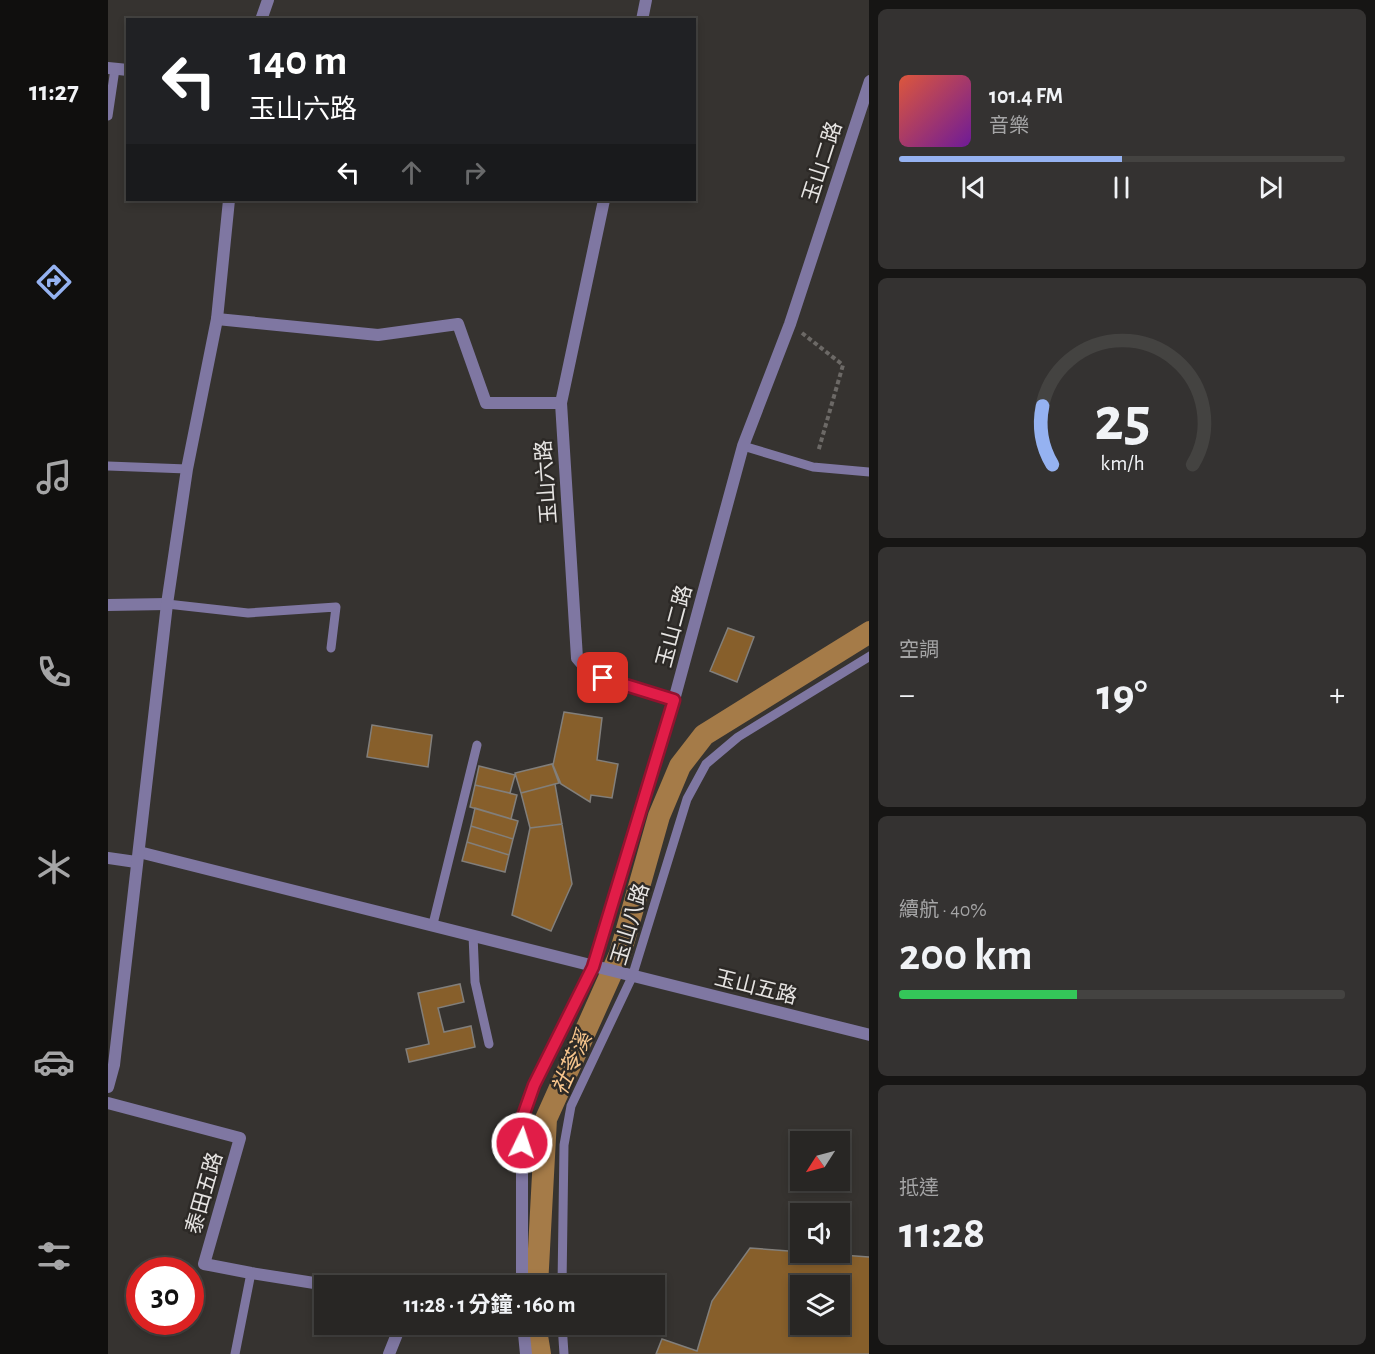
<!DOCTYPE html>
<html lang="zh-TW">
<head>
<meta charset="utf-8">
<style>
	:root { --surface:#282624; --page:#343231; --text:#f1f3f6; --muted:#a5a5a6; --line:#444341; --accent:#95b2f1 }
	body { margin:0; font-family:"Alegreya Sans","Noto Sans TC",sans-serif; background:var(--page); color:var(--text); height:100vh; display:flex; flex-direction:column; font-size:22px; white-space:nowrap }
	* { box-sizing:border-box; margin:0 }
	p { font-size:20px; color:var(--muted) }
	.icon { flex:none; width:33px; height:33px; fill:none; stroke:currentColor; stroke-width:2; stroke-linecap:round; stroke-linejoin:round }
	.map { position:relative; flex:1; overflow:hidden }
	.panel { display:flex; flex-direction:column; gap:9px; padding:9px; background:#161514; width:506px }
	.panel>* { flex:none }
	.guide { position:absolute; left:18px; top:18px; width:570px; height:183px; border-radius:0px; box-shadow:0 3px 9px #0003,0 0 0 2px var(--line); background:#202124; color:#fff; overflow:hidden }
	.needle { width:39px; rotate:234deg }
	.buttons { position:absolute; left:682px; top:1131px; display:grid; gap:12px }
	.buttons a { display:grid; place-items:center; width:60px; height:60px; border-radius:0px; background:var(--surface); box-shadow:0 3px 9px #0003,0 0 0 2px var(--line); font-size:30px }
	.speed { position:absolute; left:18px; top:1257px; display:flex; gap:12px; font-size:30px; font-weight:700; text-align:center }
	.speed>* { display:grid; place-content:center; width:78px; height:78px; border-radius:50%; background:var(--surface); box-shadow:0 3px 9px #0003,0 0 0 2px var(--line); line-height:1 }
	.speed .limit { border:9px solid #d22; background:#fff; color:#111 }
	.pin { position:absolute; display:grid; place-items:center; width:51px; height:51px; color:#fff; margin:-26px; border-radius:12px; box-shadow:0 3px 9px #0006 }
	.me { position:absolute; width:66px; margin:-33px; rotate:4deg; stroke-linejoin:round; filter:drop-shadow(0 0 4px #0008) }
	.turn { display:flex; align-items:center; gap:21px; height:126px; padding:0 24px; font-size:27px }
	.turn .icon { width:78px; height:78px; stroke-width:2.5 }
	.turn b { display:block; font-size:42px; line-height:51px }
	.lanes { display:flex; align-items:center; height:57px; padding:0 24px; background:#0003; justify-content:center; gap:30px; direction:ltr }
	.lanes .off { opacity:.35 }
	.big { font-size:45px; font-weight:700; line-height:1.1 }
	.panel .card { flex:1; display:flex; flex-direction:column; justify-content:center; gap:9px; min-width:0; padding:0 21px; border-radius:9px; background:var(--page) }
	.panel .dial { align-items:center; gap:0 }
	.dial svg { height:156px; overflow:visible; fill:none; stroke:var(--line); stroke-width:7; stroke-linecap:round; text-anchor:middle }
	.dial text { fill:var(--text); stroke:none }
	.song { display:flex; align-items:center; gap:18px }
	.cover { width:72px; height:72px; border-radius:9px; background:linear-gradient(135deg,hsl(10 70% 55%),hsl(280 70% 35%)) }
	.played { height:6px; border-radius:3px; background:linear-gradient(90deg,var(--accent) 50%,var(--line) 50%) }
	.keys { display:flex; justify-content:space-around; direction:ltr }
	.heat { display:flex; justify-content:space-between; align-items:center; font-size:33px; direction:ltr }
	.charge { height:9px; border-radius:4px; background:linear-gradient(90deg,#34c759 40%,var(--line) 0) }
	.trip { position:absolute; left:206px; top:1275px; width:351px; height:60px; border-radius:0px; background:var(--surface); box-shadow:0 3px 9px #0003,0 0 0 2px var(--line); font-weight:700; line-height:60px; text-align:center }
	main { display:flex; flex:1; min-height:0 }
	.menu { display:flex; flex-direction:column; width:108px; justify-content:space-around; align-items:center; background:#100f0e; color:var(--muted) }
	.menu .icon { width:42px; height:42px }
	.menu .on { color:var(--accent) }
	.menu b { font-size:27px; color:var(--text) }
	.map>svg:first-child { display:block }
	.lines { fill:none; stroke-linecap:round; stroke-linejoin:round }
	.canal { stroke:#a57b48; stroke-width:22 }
	.building { fill:#875f2b; stroke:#827f7b; stroke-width:1.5; fill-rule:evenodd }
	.path { stroke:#6c6966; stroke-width:4; stroke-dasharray:4.5 3; stroke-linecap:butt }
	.service { stroke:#7f77a2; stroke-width:9 }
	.minor { stroke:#7f77a2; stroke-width:12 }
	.tertiary { stroke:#7f77a2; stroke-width:12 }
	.route-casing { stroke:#92132f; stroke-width:15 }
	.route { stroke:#e11d48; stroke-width:10 }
	.labels { text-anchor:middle; stroke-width:5; stroke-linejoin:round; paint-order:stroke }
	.street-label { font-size:21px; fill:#e6e4e2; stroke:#2c2926 }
	.water-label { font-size:22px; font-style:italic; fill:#f8c68d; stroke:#2c2926 }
</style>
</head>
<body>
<main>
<nav class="menu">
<b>11:27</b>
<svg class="icon on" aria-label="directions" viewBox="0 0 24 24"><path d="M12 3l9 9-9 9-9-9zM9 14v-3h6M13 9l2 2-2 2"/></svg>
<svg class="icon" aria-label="music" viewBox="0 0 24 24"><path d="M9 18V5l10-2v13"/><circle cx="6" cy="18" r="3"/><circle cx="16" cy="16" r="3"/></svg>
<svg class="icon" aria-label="phone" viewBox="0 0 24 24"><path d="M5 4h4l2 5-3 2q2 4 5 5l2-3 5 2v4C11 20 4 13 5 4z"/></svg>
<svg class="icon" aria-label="climate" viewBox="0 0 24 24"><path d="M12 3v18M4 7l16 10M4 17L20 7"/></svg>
<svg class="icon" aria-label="car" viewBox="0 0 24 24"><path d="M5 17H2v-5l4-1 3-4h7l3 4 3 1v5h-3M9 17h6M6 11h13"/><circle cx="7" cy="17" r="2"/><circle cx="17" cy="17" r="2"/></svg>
<svg class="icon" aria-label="filters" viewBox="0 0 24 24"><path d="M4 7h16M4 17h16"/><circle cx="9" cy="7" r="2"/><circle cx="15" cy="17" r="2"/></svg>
</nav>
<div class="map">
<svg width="762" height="1354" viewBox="0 0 762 1354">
	<rect width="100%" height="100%" fill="#363330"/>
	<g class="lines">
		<path class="canal" d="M429,1286l9,-167 74,-165 39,-138 21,-50 24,-31 166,-103
			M427,1324l5,30"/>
	</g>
	<path class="building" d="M620,628l26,9 -17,45 -27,-11z
		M456,712l38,6 -5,42 21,4 -6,34 -21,-3 -1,7 -29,-18 -8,-19z
		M264,725l60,10 -4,32 -61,-10z
		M444,764l7,19 -38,10 -6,-20z
		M371,766l36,9 -5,18 -35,-8z
		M447,784l7,40 -32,4 -9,-35z
		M367,785l42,10 -6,24 -41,-12z
		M367,808l43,13 -5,18 -42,-13z
		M454,824l10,60 -21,47 -39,-16 18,-87z
		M363,826l42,13 -4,16 -42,-13z
		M359,842l42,13 -4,17 -43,-11z
		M352,984l4,18 -26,6 6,24 27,-6 4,21 -66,15 -3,-13 23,-5 -11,-51z
		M642,1248l120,9v97h-214l6,-15 35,12 15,-50zM693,1286h39v38h-39z"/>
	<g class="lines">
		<path class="path" d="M694,333l41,32 -25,87"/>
		<path class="service" d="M0,116l7,-47
			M635,446l70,21 57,5
			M0,466l79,3
			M59,604l81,9 88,-6 -5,41
			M325,924l44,-179
			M365,935l2,47 14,62
			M454,1286l2,-141 7,-39 61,-129 55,-178 19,-35 32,-27 132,-81
			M454,1324l2,30
			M127,1354l16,-81"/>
		<path class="minor" d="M534,20l4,-20
			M0,68l20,2
			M496,200l-43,203 16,255 12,14 14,6 71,22
			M109,319l161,16 80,-11 28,79h75
			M0,605l59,-1
			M31,852c244,60 486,124 731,183
			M0,858l28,4
			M0,1103l132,35 -36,126 47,9 82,13
			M414,1286v-167l12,-34 59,-118 81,-267 69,-254 47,-122 80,-243
			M415,1324l3,30
			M281,1354l12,-30"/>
		<path class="tertiary" d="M153,20l7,-20
			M0,1087l6,-22 53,-461 20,-135 30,-150 12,-119"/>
	</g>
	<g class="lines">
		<g class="route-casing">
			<path id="route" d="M414,1143v-24l12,-34 59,-118 81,-267 -71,-22"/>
		</g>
		<use href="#route" class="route"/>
	</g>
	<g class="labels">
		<g class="street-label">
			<text transform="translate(714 162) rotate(-72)" y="7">玉山二路</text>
			<text transform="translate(438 482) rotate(-94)" y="7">玉山六路</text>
			<text transform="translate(566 626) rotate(-75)" y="7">玉山二路</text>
			<text transform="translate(522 924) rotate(-73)" y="7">玉山八路</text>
			<text transform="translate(648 987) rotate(14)" y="7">玉山五路</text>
			<text transform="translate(96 1193) rotate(-74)" y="7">泰田五路</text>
		</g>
		<g class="water-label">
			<text transform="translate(463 1063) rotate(-66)" y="8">社苓溪</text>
		</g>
	</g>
</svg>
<div class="buttons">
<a><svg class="needle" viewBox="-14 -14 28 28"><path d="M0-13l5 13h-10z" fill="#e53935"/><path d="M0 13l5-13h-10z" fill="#a5a5a6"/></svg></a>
<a><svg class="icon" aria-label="sound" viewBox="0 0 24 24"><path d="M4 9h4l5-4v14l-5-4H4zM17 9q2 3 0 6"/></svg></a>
<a><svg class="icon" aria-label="layers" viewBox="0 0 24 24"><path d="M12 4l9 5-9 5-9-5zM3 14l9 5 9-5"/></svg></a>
</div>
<div class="speed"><div class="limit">30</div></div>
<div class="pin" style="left:495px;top:678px;background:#d93025"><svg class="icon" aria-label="arrive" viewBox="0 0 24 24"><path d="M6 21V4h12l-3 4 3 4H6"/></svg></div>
<svg class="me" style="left:414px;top:1143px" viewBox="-20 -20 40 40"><circle r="17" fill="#e11d48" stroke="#fff" stroke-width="3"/><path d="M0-11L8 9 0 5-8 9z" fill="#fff"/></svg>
<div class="trip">11:28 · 1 分鐘 · 160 m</div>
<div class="guide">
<div class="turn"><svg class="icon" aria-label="left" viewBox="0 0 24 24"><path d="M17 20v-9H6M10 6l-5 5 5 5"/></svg><div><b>140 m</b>玉山六路</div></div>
<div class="lanes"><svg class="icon" aria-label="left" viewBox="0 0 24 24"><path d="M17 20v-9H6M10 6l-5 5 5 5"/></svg><svg class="icon off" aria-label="ahead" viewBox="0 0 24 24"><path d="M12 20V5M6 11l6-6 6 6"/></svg><svg class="icon off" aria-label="right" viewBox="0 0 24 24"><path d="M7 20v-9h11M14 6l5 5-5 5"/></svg></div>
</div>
</div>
<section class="panel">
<div class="card">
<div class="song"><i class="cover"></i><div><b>101.4 FM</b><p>音樂</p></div></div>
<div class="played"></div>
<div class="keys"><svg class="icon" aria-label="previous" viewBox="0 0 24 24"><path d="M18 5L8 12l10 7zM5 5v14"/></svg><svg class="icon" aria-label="pause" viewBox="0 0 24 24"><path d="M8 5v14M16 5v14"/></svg><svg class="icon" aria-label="next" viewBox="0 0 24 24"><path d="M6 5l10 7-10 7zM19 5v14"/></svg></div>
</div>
<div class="card dial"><svg viewBox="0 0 100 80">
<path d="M14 69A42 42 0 1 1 86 69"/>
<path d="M14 69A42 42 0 0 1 9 39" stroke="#95b2f1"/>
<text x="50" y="56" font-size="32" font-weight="700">25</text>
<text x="50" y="72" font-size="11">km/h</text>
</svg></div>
<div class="card"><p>空調</p>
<div class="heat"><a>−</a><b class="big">19°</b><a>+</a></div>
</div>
<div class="card"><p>續航 · 40%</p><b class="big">200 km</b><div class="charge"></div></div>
<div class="card"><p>抵達</p><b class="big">11:28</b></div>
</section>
</main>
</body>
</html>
